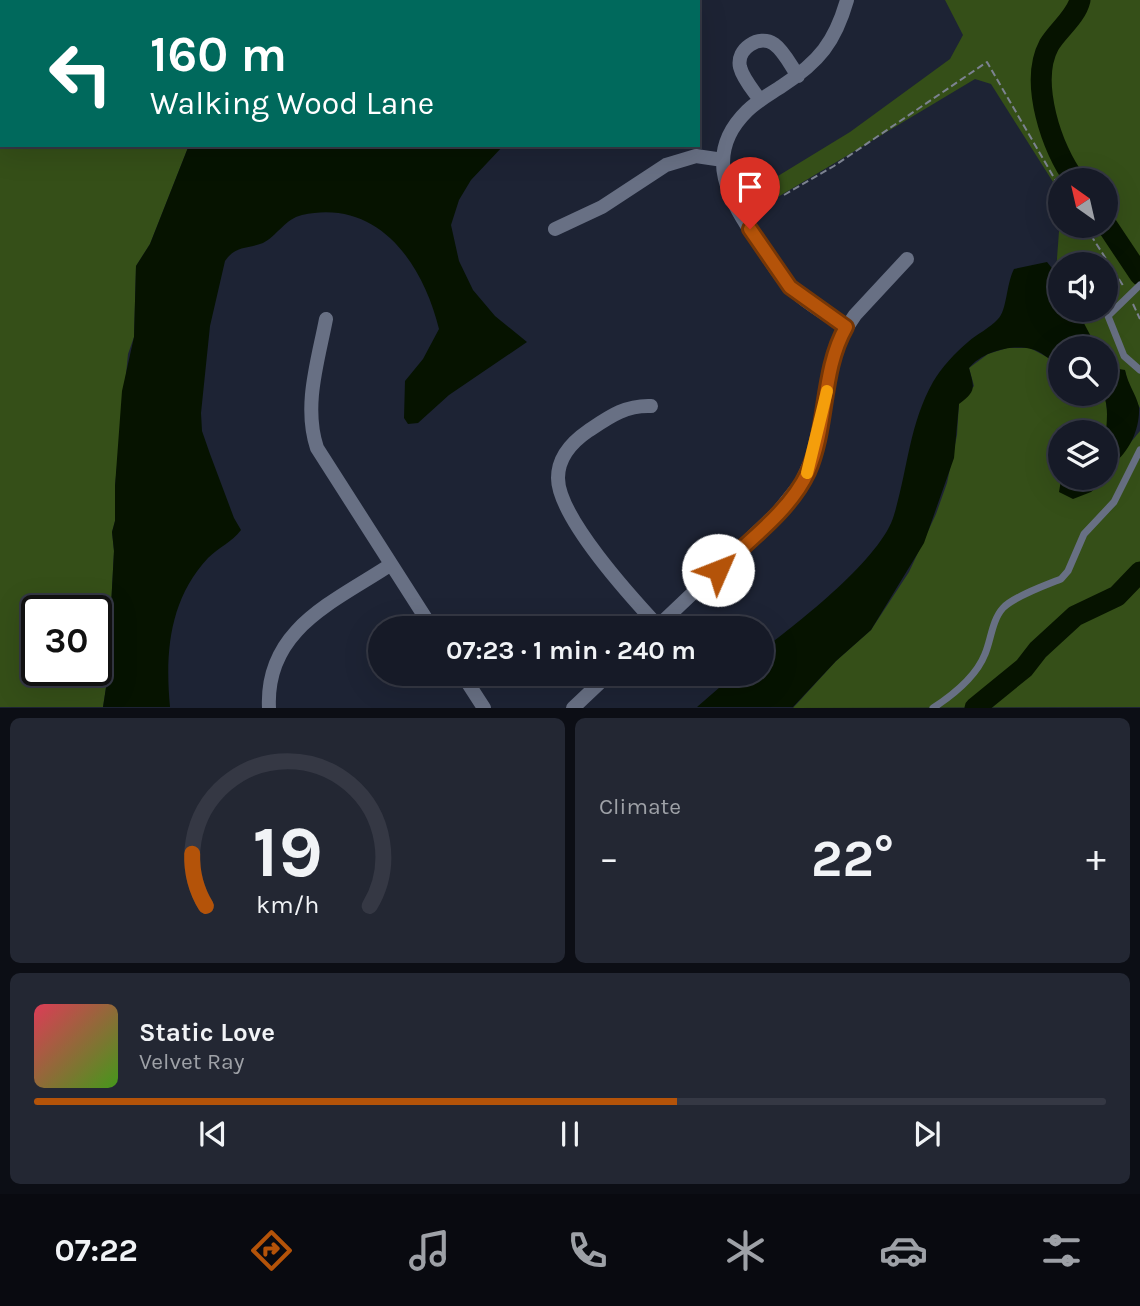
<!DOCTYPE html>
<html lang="en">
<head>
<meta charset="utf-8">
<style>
	:root { --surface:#161a27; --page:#232733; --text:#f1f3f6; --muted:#9ea1a7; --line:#353844; --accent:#b45309 }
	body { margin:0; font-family:Karla,sans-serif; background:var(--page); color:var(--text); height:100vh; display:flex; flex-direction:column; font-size:26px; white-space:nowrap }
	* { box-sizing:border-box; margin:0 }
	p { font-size:23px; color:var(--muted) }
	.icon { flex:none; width:38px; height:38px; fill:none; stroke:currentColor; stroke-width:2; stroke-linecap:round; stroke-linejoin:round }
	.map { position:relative; height:708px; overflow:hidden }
	.details { display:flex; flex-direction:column; gap:10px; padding:10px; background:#0c0e15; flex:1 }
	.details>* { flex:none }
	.top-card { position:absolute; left:0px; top:0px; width:700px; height:147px; box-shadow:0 7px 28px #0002,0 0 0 2px var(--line); background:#00695c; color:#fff; overflow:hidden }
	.needle { width:46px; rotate:326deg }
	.fabs { position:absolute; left:1048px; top:168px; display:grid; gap:14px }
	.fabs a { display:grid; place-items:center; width:70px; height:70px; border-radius:50%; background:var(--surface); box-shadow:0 7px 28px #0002,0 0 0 2px var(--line); font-size:35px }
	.speed { position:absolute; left:21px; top:595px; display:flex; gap:14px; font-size:35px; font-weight:700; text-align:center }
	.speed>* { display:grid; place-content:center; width:91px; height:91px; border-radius:50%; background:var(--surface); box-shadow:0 7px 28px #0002,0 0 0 2px var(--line); line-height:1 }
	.speed .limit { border:4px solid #111; border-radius:10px; background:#fff; color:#111 }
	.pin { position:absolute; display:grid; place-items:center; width:60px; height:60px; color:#fff; margin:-72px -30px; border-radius:50% 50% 50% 0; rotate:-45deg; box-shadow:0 0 7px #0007 }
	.pin .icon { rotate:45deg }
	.me { position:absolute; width:77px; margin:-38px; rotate:46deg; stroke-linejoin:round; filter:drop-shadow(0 0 5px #0008) }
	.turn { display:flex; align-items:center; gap:24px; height:147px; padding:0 35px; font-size:32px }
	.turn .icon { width:91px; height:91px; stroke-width:2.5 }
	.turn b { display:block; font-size:49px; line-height:60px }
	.big { font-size:52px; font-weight:700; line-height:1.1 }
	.details .tile { flex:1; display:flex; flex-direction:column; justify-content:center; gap:10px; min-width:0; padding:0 24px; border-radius:10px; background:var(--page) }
	.details .dial { align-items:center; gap:0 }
	.dial svg { height:182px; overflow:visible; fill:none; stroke:var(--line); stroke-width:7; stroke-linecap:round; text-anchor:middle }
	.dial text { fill:var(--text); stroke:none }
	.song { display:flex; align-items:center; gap:21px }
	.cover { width:84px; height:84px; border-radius:10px; background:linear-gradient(135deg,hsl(350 70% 55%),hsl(100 70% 35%)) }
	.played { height:7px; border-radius:4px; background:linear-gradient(90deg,var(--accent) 60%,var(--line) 60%) }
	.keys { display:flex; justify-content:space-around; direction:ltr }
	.heat { display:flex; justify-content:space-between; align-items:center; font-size:38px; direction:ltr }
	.details .tiles { flex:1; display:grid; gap:10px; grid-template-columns:1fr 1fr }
	.tile:last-child { grid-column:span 2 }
	.trip { position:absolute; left:368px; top:616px; width:406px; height:70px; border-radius:35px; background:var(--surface); box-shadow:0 7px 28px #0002,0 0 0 2px var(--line); font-weight:700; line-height:70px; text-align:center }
	.menu { display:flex; height:112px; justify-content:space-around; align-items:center; background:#090a10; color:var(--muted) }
	.menu .icon { width:49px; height:49px }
	.menu .selected { color:var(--accent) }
	.menu b { font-size:32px; color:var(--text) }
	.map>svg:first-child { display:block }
	.green { fill:#354f18; fill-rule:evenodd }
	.water { fill:#061300 }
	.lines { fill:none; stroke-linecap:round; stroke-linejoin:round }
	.river { stroke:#061300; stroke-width:21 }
	.path { stroke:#7c8290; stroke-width:2; stroke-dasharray:7 3.5; stroke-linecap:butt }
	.service { stroke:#687084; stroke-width:7 }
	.minor { stroke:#687084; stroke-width:14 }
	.route-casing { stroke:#753606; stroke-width:18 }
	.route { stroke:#b45309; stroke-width:12 }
	.slow { stroke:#f59e0b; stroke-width:12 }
</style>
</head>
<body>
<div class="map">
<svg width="1140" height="708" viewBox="0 0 1140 708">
	<rect width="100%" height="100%" fill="#1d2334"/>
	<path class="green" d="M0,0h198l-196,2v143h187l-39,99 -14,22 -2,71 -6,17 -13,132v35l-3,11 2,19 -7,130 -4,26h-103zM37,611h59v59h-59z
		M945,0h195v408l-10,-18 -5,-19c-13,-1 -19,-11 -19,-23h-9l-20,-34v-4h29v-46h-46v14l-4,-6 4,-54v8h46v-46h-46v13l-69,-109 -16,-5 -219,131 -6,-17 100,-61 100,-73 13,-24z
		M1007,348h23l30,16v30h43l2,2 4,28 -3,8h-46v46h46v-29l3,12 4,3 27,-33v276l-347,1 43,-47 35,-31 38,-58 27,-58 11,-31 10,-48 2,-32 15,-17 -5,-18 19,-14z"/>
	<path class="water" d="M198,0h474l-474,2z
		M189,145h315l-33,35 -12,20 -8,25 8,36 14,29 22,26 32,26 -78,53 -31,28 -10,1 -4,-6 1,-37 18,-22 16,-30c-16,-65 -60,-131 -137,-114 -17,4 -25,21 -39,28 -16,6 -27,2 -38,18l-15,65 -9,87 1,18 8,23 24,64 7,12c-9,12 -22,17 -33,28 -39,42 -43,95 -38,149h-67l4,-26 7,-130 -2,-19 3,-11v-35l7,-95 12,-54 2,-71 14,-22z
		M1047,262l13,16v32h17l20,38h-37v16c-11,-3 -18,-13 -29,-15 -20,-5 -49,3 -62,19 5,19 8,23 -10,36l-5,54 -30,85 -53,87 -35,31 -43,46h-96l38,-33h26v-23c37,-28 121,-93 133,-136 14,-46 15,-90 39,-133 8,-14 23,-30 35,-40 9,-8 22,-14 30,-23 9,-9 8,-34 16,-50z
		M1106,357l7,11 12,2c3,15 11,24 14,37 1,21 -9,44 -26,57 -16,-15 1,-49 -10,-70h3z
		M1065,478h39l1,1 -14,13 -18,7 -14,-7 2,-12z"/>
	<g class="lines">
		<path class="river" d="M1075,180c-23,-30 -46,-98 -26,-135 9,-15 27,-28 31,-45
			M1106,224l34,51
			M975,708l49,-40 14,-18 37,-34 42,-20 23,-24"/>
		<path class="path" d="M784,195l50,-29 153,-104 73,126
			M1085,226l39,61
			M1133,304l7,15"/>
		<path class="service" d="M0,2l5,-2
			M1140,285l-32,31 16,40 16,14
			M933,708c20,-13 43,-31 52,-54 6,-14 7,-34 18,-46 10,-11 43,-23 58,-29l7,-8 16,-37 30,-32 26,-52"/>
		<path class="minor" d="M760,100c-7,-10 -17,-21 -20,-33 -4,-18 19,-33 34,-23 10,7 17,22 24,32
			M555,229l47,-22 64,-42 30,-9 27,4
			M326,319c-8,42 -23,87 -9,129l115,180
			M846,327c-19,-12 -40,-24 -56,-40 -12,-12 -21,-29 -31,-43 -29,-43 -58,-88 -12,-133 10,-10 23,-17 35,-25 37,-24 53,-44 65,-86
			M651,406c-26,-1 -42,11 -63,25 -16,11 -30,26 -30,47 0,39 73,119 100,148
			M656,628l121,-115 24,-30 12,-27 21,-99 9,-24 12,-18 52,-56
			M462,674l22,34
			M269,708c-4,-79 65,-106 121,-143
			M573,708l36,-34"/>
	</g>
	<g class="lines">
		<g class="route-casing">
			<path id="route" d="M718,570c30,-29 72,-59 90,-98 20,-45 13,-101 38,-145l-56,-40 -40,-58"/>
		</g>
		<use href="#route" class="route"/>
		<path class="slow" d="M807,473l20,-82"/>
	</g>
</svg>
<div class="fabs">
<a><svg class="needle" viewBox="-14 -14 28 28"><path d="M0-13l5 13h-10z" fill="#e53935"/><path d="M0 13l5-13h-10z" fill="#9ea1a7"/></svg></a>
<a><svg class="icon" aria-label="sound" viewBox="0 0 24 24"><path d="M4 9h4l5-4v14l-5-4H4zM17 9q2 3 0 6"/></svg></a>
<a><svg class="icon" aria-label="search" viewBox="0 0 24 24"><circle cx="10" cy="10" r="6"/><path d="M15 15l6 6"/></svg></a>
<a><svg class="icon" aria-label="layers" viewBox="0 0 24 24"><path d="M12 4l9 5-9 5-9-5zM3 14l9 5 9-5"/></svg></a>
</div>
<div class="speed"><div class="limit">30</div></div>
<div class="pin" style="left:750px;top:229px;background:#d93025"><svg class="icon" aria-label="arrive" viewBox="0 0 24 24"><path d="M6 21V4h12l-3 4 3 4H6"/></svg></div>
<svg class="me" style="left:718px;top:570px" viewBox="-20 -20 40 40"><circle r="19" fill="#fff"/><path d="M0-13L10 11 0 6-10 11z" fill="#b45309"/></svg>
<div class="trip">07:23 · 1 min · 240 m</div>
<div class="top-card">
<div class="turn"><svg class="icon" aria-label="left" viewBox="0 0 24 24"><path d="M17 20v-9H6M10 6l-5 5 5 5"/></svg><div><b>160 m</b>Walking Wood Lane</div></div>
</div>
</div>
<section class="details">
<div class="tiles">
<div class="tile dial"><svg viewBox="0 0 100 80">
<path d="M14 69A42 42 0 1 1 86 69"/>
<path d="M14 69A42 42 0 0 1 8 46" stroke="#b45309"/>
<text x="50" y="56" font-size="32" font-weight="700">19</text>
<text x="50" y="72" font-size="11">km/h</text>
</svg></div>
<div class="tile"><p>Climate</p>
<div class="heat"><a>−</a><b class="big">22°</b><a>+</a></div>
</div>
<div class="tile">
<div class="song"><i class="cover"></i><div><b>Static Love</b><p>Velvet Ray</p></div></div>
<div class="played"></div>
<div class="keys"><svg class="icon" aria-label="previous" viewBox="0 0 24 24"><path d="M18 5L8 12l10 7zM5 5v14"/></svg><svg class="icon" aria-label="pause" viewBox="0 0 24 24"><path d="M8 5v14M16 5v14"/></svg><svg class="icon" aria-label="next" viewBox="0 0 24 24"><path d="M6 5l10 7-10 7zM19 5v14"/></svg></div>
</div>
</div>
</section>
<nav class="menu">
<b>07:22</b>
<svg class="icon selected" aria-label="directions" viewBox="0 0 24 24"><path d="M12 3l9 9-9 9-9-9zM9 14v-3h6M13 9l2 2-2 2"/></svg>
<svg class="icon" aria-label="music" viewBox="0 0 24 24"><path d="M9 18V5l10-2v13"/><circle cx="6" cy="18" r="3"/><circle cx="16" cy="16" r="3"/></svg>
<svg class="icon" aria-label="phone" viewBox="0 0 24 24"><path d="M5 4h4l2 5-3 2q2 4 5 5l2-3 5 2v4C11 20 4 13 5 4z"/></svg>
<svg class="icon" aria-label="climate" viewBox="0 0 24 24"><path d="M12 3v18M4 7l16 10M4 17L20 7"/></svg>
<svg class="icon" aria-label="car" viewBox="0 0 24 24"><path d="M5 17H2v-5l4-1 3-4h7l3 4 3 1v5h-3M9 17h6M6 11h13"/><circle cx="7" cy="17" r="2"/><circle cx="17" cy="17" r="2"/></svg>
<svg class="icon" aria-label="filters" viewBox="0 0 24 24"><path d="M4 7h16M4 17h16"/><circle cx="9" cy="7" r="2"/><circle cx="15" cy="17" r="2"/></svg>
</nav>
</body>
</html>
